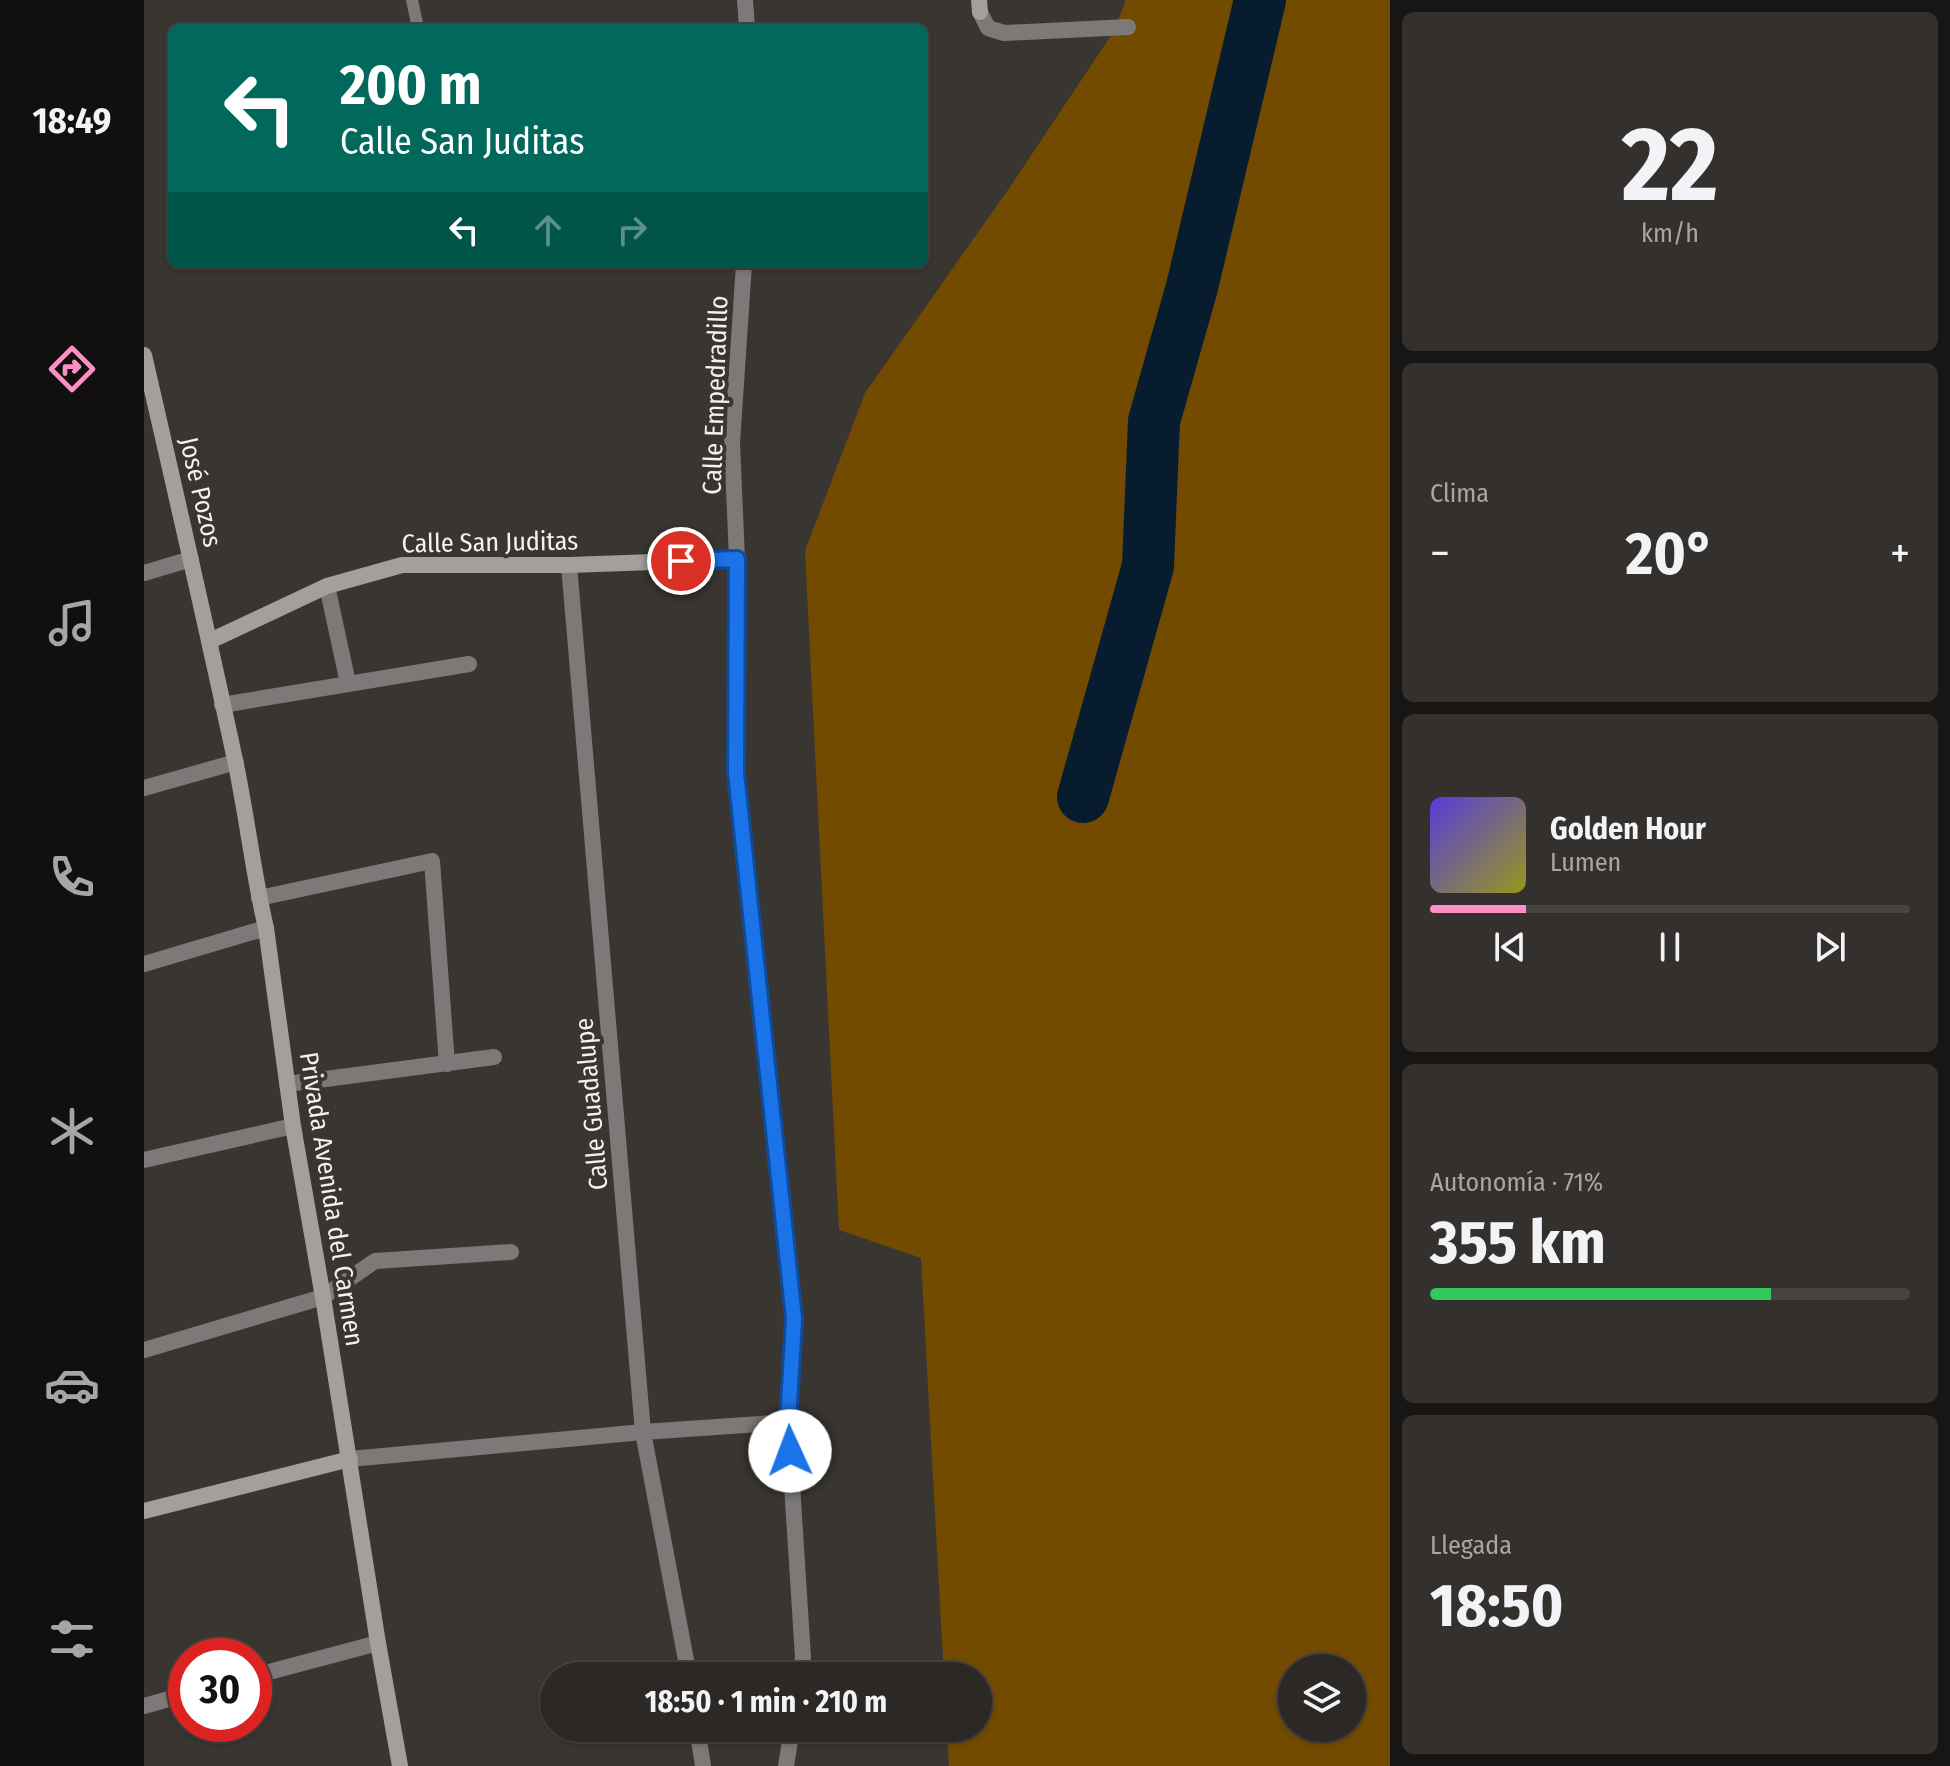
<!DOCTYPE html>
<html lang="es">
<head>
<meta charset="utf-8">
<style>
	:root { --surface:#2b2825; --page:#33302d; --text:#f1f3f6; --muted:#a6a6a7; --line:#474442; --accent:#fc8fc3 }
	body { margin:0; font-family:"Fira Sans Condensed",sans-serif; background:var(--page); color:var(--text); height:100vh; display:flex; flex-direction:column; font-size:30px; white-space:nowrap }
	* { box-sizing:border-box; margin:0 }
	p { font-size:26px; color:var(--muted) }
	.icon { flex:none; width:44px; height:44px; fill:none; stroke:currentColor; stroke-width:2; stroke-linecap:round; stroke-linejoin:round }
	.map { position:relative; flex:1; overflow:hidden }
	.drawer { display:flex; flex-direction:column; gap:12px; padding:12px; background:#181614; width:560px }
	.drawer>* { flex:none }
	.hud { position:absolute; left:24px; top:24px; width:760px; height:244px; border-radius:12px; box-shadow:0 2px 6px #0004,0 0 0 2px var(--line); background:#00695c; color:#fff; overflow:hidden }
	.fabs { position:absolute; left:1134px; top:1654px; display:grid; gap:16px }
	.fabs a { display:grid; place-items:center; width:88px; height:88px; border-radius:50%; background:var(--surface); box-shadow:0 2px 6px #0004,0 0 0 2px var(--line); font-size:40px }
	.speed { position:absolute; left:24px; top:1638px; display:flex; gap:16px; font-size:40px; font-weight:700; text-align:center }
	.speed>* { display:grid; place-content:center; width:104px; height:104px; border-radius:50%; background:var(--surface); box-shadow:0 2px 6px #0004,0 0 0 2px var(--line); line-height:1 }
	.speed .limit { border:12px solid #d22; background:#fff; color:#111 }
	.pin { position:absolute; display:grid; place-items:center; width:68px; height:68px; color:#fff; margin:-34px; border:4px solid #fff; border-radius:50%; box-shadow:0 2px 8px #0007 }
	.me { position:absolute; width:88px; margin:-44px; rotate:358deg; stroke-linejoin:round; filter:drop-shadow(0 0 6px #0008) }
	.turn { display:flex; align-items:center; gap:28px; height:168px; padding:0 40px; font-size:36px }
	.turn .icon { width:104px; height:104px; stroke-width:2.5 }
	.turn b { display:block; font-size:56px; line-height:68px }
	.lanes { display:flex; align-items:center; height:76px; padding:0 40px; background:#0003; justify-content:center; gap:40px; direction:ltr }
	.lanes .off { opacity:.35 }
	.big { font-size:60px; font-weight:700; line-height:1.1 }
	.drawer .card { flex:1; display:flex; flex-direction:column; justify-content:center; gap:12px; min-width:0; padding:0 28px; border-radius:12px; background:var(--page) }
	.drawer .dial { align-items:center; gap:0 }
	.dial b { font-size:104px; line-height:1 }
	.song { display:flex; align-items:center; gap:24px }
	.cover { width:96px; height:96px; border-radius:12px; background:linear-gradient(135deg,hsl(250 70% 55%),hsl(60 70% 35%)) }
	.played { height:8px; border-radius:4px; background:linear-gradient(90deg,var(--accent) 20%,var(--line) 20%) }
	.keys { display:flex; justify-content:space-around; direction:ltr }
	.heat { display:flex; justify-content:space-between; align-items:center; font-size:44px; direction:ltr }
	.charge { height:12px; border-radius:6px; background:linear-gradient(90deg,#34c759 71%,var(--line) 0) }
	.trip { position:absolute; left:396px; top:1662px; width:452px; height:80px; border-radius:40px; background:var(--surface); box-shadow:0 2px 6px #0004,0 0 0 2px var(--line); font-weight:700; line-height:80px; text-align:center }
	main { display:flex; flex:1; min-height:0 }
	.tabs { display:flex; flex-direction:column; width:144px; justify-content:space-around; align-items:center; background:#11100f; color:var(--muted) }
	.tabs .icon { width:56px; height:56px }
	.tabs .current { color:var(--accent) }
	.tabs b { font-size:36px; color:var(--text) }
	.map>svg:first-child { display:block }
	.green { fill:#724b00; fill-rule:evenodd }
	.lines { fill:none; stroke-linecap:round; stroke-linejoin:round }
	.river { stroke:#081c2f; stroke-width:52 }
	.lane { stroke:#7c7978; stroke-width:12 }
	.street { stroke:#7c7978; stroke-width:16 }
	.secondary { stroke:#a49e9d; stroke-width:16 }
	.route-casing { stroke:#114b97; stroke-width:20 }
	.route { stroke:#1a73e8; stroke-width:14 }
	.labels { text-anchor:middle; stroke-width:8; stroke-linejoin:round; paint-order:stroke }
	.street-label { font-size:26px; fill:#f4f2ef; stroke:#393631 }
</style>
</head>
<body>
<main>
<nav class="tabs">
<b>18:49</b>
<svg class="icon current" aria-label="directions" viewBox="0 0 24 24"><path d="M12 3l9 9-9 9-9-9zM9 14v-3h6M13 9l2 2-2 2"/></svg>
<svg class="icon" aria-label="music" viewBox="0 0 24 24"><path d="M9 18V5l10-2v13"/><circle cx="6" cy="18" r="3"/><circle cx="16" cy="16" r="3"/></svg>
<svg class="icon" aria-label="phone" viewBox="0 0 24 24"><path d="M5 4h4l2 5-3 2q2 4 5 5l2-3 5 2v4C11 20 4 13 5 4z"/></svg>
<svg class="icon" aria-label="climate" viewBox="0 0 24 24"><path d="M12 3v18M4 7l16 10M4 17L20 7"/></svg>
<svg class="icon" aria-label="car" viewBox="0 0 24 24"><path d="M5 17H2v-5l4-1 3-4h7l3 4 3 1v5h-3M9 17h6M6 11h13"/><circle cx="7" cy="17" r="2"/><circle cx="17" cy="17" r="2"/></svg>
<svg class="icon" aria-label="filters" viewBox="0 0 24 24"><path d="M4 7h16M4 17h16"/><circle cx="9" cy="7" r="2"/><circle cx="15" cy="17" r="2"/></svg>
</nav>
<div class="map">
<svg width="1246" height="1766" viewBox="0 0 1246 1766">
	<rect width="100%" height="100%" fill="#393631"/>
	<path class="green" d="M982,0h264v1766h-441l-2,-38h31v-52h-34l-23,-418 -82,-28 -34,-679 60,-158 145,-206 104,-156zM1148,1668h60v60h-60z"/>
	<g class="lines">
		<path class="river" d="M939,797l65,-231 6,-145 38,-134 68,-287"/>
		<path class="lane" d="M268,0l6,28"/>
		<path class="street" d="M601,0l2,28
			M836,12l8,16 16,5 124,-6
			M600,264l-12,179 5,116 -1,214 58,546 -6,103 15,235 -3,19
			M425,565l74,867 46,244
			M0,573l47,-14
			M183,586l21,97
			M78,705l247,-41
			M0,788l92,-26
			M115,898l173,-37 15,203
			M0,964l122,-36
			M143,1084l207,-27
			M0,1160l149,-34
			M0,1350l179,-53 52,-36 136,-9
			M206,1459l293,-27 145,-10
			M110,1676l124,-33
			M0,1706l42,-12
			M553,1728l6,38
			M642,1766l6,-38"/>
		<path class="secondary" d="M835,0l1,12
			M0,355c31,135 62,269 91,405 12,56 18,113 31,168l27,198 30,171 55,346 22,123
			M66,641l117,-55 75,-21h167l168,-6
			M0,1511l206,-52"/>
	</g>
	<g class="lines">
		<g class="route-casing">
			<path id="route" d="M537,561l56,-2 -1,214 58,546 -6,103 2,29"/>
		</g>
		<use href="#route" class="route"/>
	</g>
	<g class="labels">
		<g class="street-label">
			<text transform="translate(571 395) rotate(-88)" y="9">Calle Empedradillo</text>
			<text transform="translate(57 492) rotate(77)" y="9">José Pozos</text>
			<text transform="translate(346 542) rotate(-1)" y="9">Calle San Juditas</text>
			<text transform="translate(447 1104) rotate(-95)" y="9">Calle Guadalupe</text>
			<text transform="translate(188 1199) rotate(81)" y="9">Privada Avenida del Carmen</text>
		</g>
	</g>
</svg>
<div class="fabs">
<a><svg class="icon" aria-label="layers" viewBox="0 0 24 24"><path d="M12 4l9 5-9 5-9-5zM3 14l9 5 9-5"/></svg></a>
</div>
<div class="speed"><div class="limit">30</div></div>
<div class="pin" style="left:537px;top:561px;background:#d93025"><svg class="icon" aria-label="arrive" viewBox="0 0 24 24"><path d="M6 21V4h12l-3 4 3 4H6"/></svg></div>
<svg class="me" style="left:646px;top:1451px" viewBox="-20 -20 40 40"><circle r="19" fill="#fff"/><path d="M0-13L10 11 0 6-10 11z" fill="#1a73e8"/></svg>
<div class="trip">18:50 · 1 min · 210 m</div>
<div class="hud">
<div class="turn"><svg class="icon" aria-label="left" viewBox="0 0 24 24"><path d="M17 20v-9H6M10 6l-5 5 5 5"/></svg><div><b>200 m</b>Calle San Juditas</div></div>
<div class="lanes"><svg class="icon" aria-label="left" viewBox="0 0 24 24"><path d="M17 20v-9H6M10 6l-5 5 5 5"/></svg><svg class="icon off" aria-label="ahead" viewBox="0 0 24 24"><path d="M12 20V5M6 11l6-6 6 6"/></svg><svg class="icon off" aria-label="right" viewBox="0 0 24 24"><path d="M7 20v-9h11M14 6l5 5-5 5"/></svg></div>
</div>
</div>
<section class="drawer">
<div class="card dial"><b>22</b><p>km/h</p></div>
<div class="card"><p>Clima</p>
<div class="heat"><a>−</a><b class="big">20°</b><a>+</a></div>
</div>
<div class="card">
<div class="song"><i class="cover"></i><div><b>Golden Hour</b><p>Lumen</p></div></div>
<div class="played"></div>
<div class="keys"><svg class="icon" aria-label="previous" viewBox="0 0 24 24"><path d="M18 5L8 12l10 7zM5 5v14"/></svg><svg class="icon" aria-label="pause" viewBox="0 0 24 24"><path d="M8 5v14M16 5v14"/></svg><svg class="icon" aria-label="next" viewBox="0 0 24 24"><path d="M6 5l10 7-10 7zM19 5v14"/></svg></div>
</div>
<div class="card"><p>Autonomía · 71%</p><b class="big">355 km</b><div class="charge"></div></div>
<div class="card"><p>Llegada</p><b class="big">18:50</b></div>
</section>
</main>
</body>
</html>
